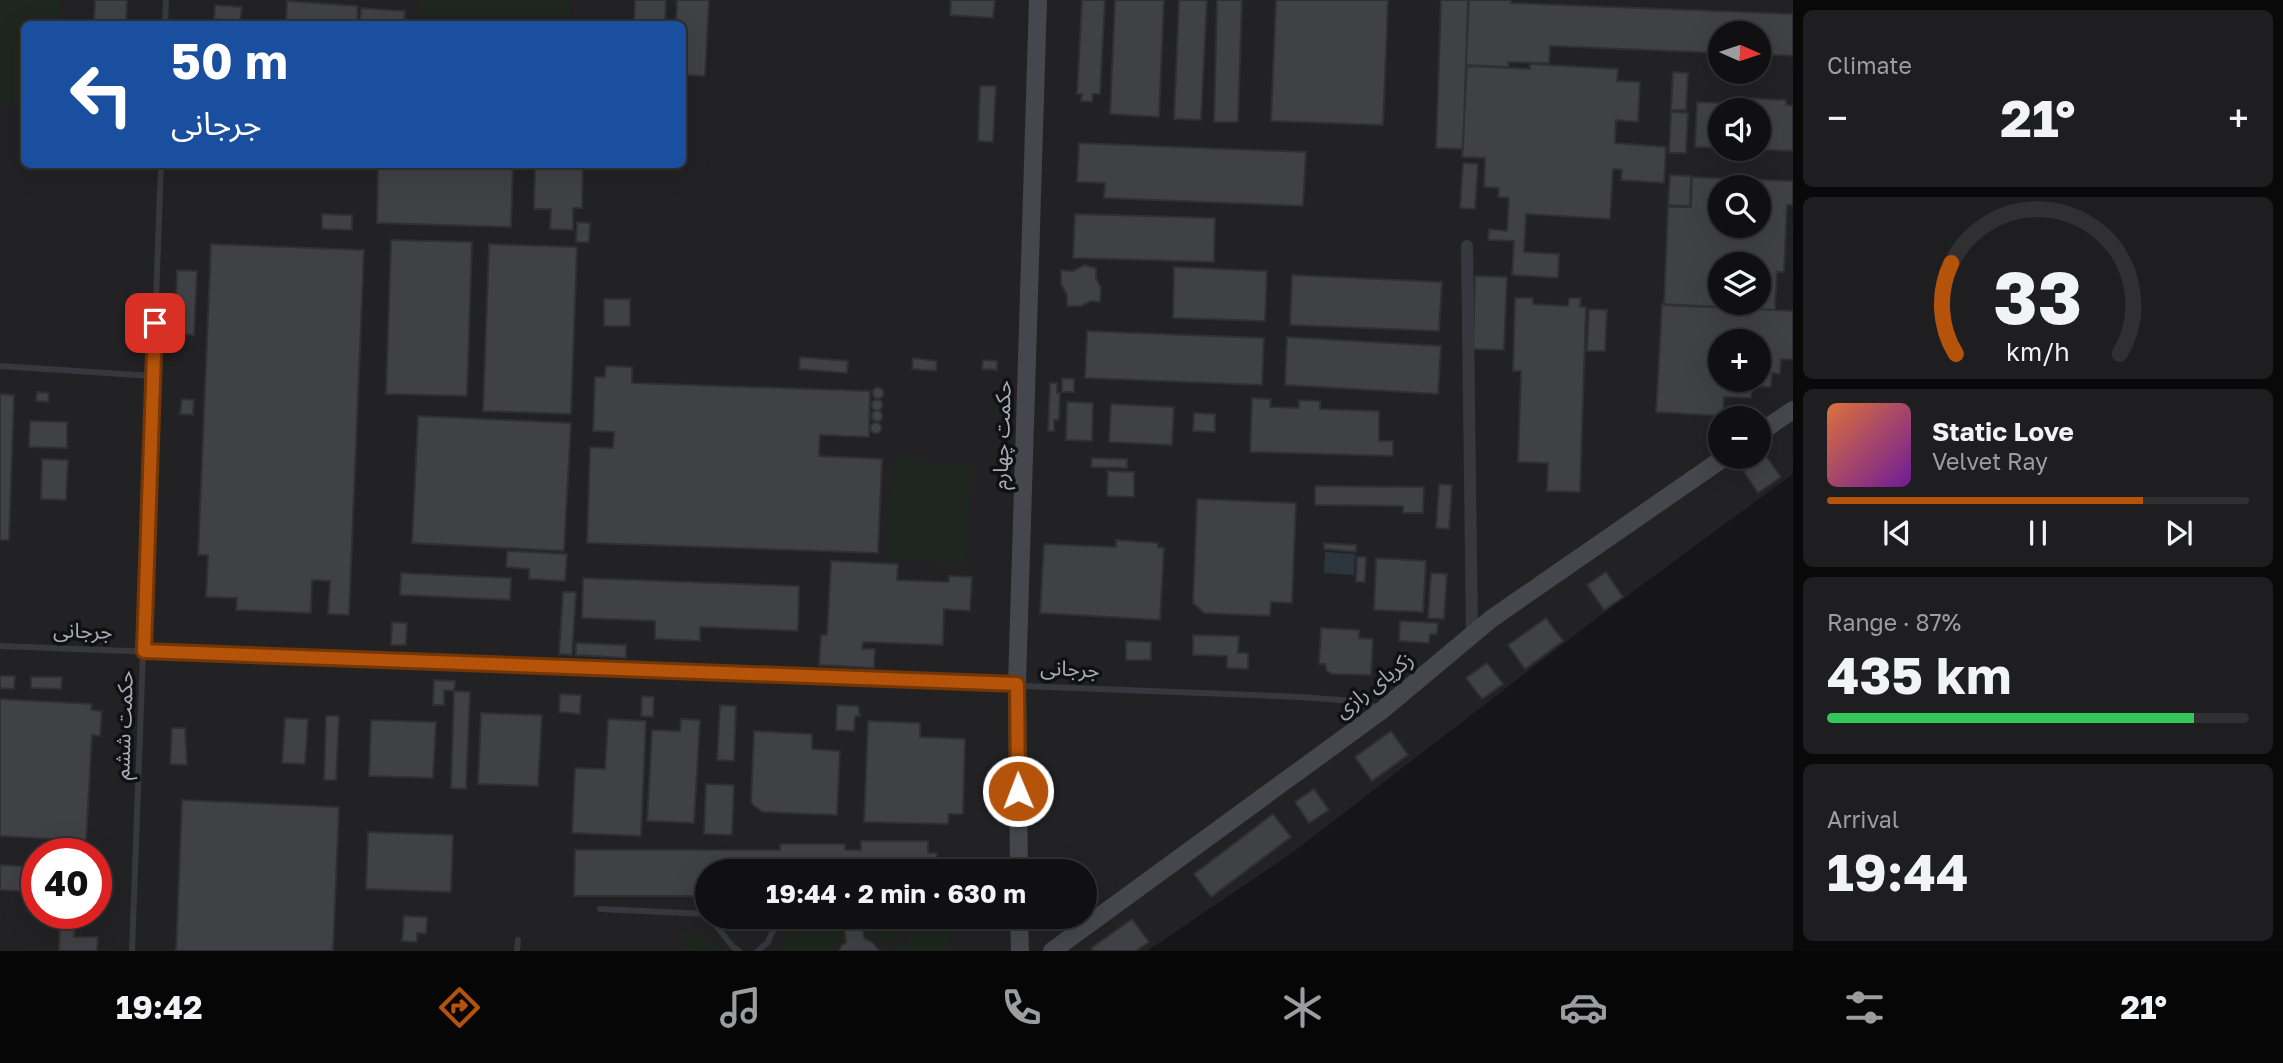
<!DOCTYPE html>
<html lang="en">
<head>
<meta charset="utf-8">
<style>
	:root { --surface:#101012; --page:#1e1e20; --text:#f1f3f6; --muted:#9c9d9f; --line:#303032; --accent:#b45309 }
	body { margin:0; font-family:"Golos Text","Noto Sans Arabic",sans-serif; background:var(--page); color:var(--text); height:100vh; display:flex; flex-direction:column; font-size:26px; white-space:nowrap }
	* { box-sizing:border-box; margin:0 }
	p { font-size:23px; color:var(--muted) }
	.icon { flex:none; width:38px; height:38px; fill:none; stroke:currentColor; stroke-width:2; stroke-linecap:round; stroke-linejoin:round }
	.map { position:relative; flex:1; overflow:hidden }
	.panel { display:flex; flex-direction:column; gap:10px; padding:10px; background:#09090a; width:490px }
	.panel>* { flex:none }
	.guide { position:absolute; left:21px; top:21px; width:665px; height:147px; border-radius:10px; box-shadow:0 7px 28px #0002,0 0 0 2px var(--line); background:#1a4fa0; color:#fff; overflow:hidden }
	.needle { width:46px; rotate:93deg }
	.fabs { position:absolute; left:1708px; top:21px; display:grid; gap:14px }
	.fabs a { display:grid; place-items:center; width:63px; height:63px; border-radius:50%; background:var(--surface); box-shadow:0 7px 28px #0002,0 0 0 2px var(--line); font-size:35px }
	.speed { position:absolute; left:21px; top:838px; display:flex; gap:14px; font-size:35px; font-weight:700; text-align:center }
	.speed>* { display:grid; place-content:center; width:91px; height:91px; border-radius:50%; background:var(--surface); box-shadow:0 7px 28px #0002,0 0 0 2px var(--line); line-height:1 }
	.speed .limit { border:10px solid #d22; background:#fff; color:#111 }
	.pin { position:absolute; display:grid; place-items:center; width:60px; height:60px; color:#fff; margin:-30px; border-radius:14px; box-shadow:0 4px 10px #0006 }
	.me { position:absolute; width:77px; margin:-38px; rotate:359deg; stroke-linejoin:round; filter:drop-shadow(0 0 5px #0008) }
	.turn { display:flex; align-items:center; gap:24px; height:147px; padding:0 35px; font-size:32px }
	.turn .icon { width:91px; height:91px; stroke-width:2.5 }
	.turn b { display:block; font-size:49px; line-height:60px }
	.big { font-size:52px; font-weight:700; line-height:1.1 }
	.panel .widget { flex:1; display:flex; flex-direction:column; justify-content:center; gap:10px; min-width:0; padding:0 24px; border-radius:10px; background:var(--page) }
	.panel .dial { align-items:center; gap:0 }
	.dial svg { height:182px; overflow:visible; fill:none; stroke:var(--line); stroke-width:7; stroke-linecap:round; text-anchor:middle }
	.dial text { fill:var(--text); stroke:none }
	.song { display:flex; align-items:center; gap:21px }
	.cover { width:84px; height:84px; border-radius:10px; background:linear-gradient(135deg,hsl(20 70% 55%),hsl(280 70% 35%)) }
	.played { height:7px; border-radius:4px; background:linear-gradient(90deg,var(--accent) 75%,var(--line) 75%) }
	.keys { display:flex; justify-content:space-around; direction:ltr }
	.heat { display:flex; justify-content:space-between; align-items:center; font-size:38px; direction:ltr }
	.charge { height:10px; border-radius:5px; background:linear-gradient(90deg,#34c759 87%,var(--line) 0) }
	.trip { position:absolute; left:695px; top:859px; width:402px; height:70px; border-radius:35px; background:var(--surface); box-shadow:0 7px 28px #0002,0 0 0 2px var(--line); font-weight:700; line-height:70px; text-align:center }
	.tab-bar { display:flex; height:112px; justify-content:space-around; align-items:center; background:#060607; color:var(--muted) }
	.tab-bar .icon { width:49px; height:49px }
	.tab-bar .current { color:var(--accent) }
	.tab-bar b { font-size:32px; color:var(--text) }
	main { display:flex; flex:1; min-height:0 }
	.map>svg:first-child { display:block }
	.built { fill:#222225; fill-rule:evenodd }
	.green { fill:#1e261f }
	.water { fill:#2c353c }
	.building { fill:#404145; stroke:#303034; stroke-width:2; fill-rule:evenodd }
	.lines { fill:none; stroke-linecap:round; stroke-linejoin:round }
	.lane { stroke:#37383d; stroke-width:6 }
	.street { stroke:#37383d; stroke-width:12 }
	.secondary { stroke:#45474d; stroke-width:18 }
	.route-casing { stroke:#753606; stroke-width:18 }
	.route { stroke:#b45309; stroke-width:12 }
	.labels { text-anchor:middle; stroke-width:7; stroke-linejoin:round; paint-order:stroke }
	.street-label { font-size:21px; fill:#a8adb8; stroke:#111113 }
</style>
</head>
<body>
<main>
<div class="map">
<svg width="1793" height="951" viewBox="0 0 1793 951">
	<rect width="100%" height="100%" fill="#161618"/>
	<path class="built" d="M0,0h1793v474l-196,144 -305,235 -145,98h-1147zM24,24h658v140h-658zM1720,33h39v39h-39zM1720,110h39v39h-39zM1720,187h39v39h-39zM1720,264h39v39h-39zM1720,341h39v39h-39zM1720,418h39v39h-39zM37,854h59v60h-59zM707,872h378v45h-378z"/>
	<path class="green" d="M0,0h60l-1,24h-35v79h-24z
		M419,0h152l-1,17 -152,-3z
		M893,459l79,6 -7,99 -79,-5z
		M807,917h86l7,2v13l-18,19 -5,-11 -10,-3 -5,-16 -19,4 2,16 -6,4 -2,6h-57l9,-24z
		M910,917h35l5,5 -1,29h-56l15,-11z
		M684,931l19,1 12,19h-32z"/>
	<path class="water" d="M1325,552l30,2 -1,21 -30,-2z"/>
	<path class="building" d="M95,0h32l-1,24h-32z
		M635,0h31l-1,24h-31z
		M677,0h32l-4,76 -23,-1v-51h-6z
		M951,0h44l-2,18 -43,-3z
		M1082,0h23l-5,94h-7l-1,8 -11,-1 1,-7h-5z
		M1115,0h49l-5,117 -49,-3z
		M1179,0h28l-6,120 -27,-1z
		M1217,0h25l-4,122h-24z
		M1276,0h112l-5,125 -112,-4z
		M1441,0h27l-5,149 -27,-1z
		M1469,0h42v3l282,11v42l-34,-2v-21h-39v20l-170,-7 -1,17 -41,-1 1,5 -43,-2z
		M287,1l71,5 -1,18 -71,-3z
		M215,5l27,2 -2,14 -26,-2z
		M361,8l44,3 -1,13 -44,-1z
		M1530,64l88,5 -1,12 23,1 -2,40 -22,-2 -1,23 51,4 -2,36 -43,-3 1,-10 -9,-1 -3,50 -84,-5 -2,38 35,2 -1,24 -46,-3 2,-34 -26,-1 1,-11 18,2 2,-33 -11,-1 1,-9 -15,-1 1,-29 -23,-1 5,-91 63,3z
		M1673,72l15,1 -2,37h-15z
		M980,86h16l-3,56 -15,-1z
		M1746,98l40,2v5l7,1v45l-53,-2h19v-39h-39v38l-25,-1 2,-45 49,2z
		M1671,112l17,1 -2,40h-17z
		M1079,143l227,9 -3,54 -199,-8 1,-15 -28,-1z
		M1463,163l15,1 -3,45 -15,-1z
		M378,164h135l-2,63 -134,-4z
		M535,164h48l-1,44h-9v22l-23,-1 1,-20h-17z
		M1670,175l21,1 -1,30 -22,-1z
		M1692,177l101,4v24h-6l-3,67h-7l-2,38 -111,-5 4,-98h23zM1720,187h39v39h-39zM1720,264h39v39h-39z
		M322,214l30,1v15l-30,-1z
		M1075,214l140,4 -1,44 -141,-4z
		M577,222l13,1 -1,19h-13z
		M391,240l81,2 -5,154 -81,-2z
		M211,244l153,6 -15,365 -21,-1 2,-33 -18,-1 -1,33 -75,-3 1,-12 -31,-1 2,-42h-10z
		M489,244l88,3 -6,167 -88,-3z
		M1084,265l12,3v10l5,10 -1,14 -9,-1 -10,5h-14v-11l-6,-11v-14l12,1z
		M1174,267l93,4 -2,50 -92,-3z
		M177,270l20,1 -3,64 -19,-1z
		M1292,275l150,7 -3,49 -149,-6z
		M1475,276l32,1 -3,73 -31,-1z
		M1515,298h18v6l35,2 1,-8h12l-1,9h6l-6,185 -33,-1 1,-28 -30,-1 3,-91h-8z
		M604,299h26v27h-26z
		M1662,304l131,7v49l-12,-1 -1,15 -8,-1 -1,14 -19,-1 -1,12 -27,-1 -1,19 -67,-4zM1720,341h39v39h-39z
		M1589,309l18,1 -2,41h-18z
		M1087,331l177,7 -2,47 -177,-7z
		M1287,337l154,9 -3,48 -153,-9z
		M800,357l48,4 -1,12 -48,-4z
		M913,358l24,3 -1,10 -24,-2z
		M983,360l14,1v9l-15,-1z
		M606,366l26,1v16l238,8 -1,46 -49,-2 -1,21 63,3 -4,94 -291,-10 3,-96 23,1 1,-16 -21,-1 2,-54h10z
		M1062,378l12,1v13h-12z
		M1050,383h7v10h3l-1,27h-5v11h-6z
		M872.5 393a5.5 5.5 0 1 1 11 0a5.5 5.5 0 1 1-11 0Z
		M37,392l12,1 -1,9 -12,-1z
		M0,394l14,1 -5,145h-9z
		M1252,398l19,1 -1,8 29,1v-8l21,1v8l59,2v30h14v15l-143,-4z
		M182,399l12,1 -1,15 -13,-1z
		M871.5 405a5.5 5.5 0 1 1 11 0a5.5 5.5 0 1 1-11 0Z
		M1067,402l26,1 -1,38 -26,-1z
		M1111,404l63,3 -2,38 -63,-3z
		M871.5 416a5.5 5.5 0 1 1 11 0a5.5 5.5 0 1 1-11 0Z
		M1194,413l21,1v18l-22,-1z
		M418,416l153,7 -7,128 -152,-8z
		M30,421l37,1v26l-38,-1z
		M870.5 428a5.5 5.5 0 1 1 11 0a5.5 5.5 0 1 1-11 0Z
		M1766,456l15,21 -23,16 -14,-21z
		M1092,458l35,1v9l-36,-1z
		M42,459l26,1 -2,40 -25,-1z
		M1108,471l26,1v25l-27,-1z
		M1439,484l13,1 -3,44 -13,-1z
		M1315,486l109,1 -1,26h-20v-7l-88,-1z
		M1197,499l99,4 -4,100 -21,-1 -1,14 -66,-3 -11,-10z
		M1116,540l42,3v4l6,1 -4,72 -120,-7 4,-69 72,3z
		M1324,543l32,2v7l-32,-3z
		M507,551l60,3 -2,27 -36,-2v-10l-23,-2z
		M1357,557h9l-1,25h-9z
		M1376,558l50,3 -3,51 -49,-2z
		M831,561l67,3 -1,16 52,2v-6l23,1 -2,34 -26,-2 -1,36 -80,-3 -1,7h13l-1,19 -55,-3 2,-30h6z
		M1606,572l17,25 -19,13 -17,-25z
		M401,573l110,5 -1,22 -110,-5z
		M1431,573l16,1 -3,45 -16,-1z
		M583,578l216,8 -1,45 -98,-4v14l-45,-2v-18l-73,-3z
		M563,592h13l-4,63 -13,-1z
		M1546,618l17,23 -38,28 -17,-24z
		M1400,621l38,2 -1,11h-7l-1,9 -30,-2z
		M392,622l15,1 -1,22h-15z
		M1321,628l38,2v8l14,1 -2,36 -39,-1 -5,-3 -2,-7h-6z
		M1193,635l46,1 -1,17h10v16l-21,-1v-12l-34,-1z
		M1126,641l25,1v18h-25z
		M576,643l50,2v13l-50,-3z
		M1487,663l16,21 -21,15 -16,-21z
		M0,676h15l-1,13 -14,-1z
		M31,677h31l-1,12 -30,-1z
		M434,680l21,1 -1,10 -10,-1v15h-11z
		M454,691l16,1 -4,97 -15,-1z
		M560,694l21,1 -1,19 -21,-2z
		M642,696l12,1 -1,20 -12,-1z
		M0,699l92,5 -1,6 11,1 -2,25 -8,-1 -6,106 -86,-5z
		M720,705l16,1 -2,55 -17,-1z
		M837,705l21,1 2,10h-5l-1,15 -18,-1z
		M481,713l61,2 -4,71 -60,-2z
		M326,716h13l-3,64h-12z
		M285,718l23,1 -3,45 -23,-1z
		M608,719l38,2 -5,115 -69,-3 3,-65 30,1z
		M681,719l19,1 -6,103 -47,-2 5,-91 28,1z
		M371,720l65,2 -3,56 -64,-2z
		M868,721l52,2v14l45,2 -2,75h-14l-1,10 -84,-2z
		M172,728h13l2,37 -17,-1z
		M754,731l58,3v15l28,2 -3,64 -74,-3 -9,-6 -3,-4z
		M1391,731l17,24 -36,26 -17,-24z
		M706,784l28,1 -2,50 -28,-1z
		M1314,789l15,21 -20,13 -14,-21z
		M182,800l157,7 -6,144h-157z
		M1273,814l18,23 -80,60 -17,-23z
		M368,832l85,3 -2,57 -85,-3z
		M861,841h67v12h9v19h-230v24h-133l1,-46h205v-6h65v6h16z
		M82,847l7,7h-16l3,-6z
		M0,865l37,2v25l-37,-2z
		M404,916l23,1 -1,17 -9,-1v9l-15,-1z
		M719,917h48v4h-48z
		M1132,919l17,23 -13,9h-43l-2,-3z
		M60,922l15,1 -1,14h24l-1,14h-38z
		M862,922l2,16 8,4 7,9h-40l2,-5 5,-4 -2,-17z"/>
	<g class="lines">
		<path class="lane" d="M165,24l1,-24
			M0,366l153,10
			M0,646l1301,51 64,5 13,7
			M600,909l107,5
			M709,917l24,30 6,4
			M132,951l29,-787
			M517,951l1,-11
			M758,951l10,-9 11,-25"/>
		<path class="street" d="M1467,246l5,389"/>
		<path class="secondary" d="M1759,433l34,-23
			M1019,872l-2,-188 21,-684
			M1019,917l1,34
			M1052,951l329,-240 110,-92 234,-162"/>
	</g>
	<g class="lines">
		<g class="route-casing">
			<path id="route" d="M155,323l-11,328 873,33 1,107"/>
		</g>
		<use href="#route" class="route"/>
	</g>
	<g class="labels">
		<g class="street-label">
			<text transform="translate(1002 435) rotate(-88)" y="7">حکمت چهارم</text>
			<text transform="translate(83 631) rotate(2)" y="7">جرجانی</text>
			<text transform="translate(1070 669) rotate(3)" y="7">جرجانی</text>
			<text transform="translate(1374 685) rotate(-38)" y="7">زکریای رازی</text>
			<text transform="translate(124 725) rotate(-88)" y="7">حکمت ششم</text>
		</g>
	</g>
</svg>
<div class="fabs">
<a><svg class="needle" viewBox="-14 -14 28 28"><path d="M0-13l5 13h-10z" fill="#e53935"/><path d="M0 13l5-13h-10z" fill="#9c9d9f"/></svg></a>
<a><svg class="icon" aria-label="sound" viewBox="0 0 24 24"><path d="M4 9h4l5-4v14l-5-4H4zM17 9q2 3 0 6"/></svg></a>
<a><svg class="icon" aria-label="search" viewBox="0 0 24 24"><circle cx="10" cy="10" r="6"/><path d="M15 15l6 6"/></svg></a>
<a><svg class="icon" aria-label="layers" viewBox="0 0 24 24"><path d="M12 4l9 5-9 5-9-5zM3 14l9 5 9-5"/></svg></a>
<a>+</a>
<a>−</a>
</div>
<div class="speed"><div class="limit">40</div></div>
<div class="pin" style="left:155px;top:323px;background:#d93025"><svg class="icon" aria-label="arrive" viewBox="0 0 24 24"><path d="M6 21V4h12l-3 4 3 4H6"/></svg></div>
<svg class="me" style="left:1018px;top:791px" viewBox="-20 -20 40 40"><circle r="17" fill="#b45309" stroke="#fff" stroke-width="3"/><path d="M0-11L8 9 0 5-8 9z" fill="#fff"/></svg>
<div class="trip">19:44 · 2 min · 630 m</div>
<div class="guide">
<div class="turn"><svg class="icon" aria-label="left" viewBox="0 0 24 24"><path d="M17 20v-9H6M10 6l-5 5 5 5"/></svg><div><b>50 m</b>جرجانی</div></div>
</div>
</div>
<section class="panel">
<div class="widget"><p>Climate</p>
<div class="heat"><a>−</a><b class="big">21°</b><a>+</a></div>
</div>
<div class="widget dial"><svg viewBox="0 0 100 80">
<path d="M14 69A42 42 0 1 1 86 69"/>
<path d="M14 69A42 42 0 0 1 12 29" stroke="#b45309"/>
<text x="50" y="56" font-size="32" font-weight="700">33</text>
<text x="50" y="72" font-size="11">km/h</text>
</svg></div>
<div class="widget">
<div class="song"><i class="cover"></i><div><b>Static Love</b><p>Velvet Ray</p></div></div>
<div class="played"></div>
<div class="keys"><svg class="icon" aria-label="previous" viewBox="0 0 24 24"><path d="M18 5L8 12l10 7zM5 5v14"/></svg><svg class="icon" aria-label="pause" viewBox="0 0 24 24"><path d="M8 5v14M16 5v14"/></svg><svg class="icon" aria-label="next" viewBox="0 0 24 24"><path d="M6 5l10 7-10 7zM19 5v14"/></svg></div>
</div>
<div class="widget"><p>Range · 87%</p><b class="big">435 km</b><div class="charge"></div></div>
<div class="widget"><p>Arrival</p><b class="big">19:44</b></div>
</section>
</main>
<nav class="tab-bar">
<b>19:42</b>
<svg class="icon current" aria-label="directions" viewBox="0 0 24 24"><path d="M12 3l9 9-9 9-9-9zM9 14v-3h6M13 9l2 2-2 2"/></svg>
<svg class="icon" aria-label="music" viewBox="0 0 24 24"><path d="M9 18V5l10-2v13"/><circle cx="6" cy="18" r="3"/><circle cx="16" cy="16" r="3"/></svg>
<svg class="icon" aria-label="phone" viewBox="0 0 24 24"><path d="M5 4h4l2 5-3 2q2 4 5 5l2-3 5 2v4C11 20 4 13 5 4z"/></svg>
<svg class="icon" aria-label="climate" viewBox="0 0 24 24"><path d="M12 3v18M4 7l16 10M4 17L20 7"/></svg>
<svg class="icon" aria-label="car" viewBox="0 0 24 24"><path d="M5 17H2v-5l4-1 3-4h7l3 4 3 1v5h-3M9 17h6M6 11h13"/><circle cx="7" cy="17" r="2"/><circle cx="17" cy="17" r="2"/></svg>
<svg class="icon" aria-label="filters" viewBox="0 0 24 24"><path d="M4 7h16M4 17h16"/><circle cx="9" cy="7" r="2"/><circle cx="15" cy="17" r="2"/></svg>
<b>21°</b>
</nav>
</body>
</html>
